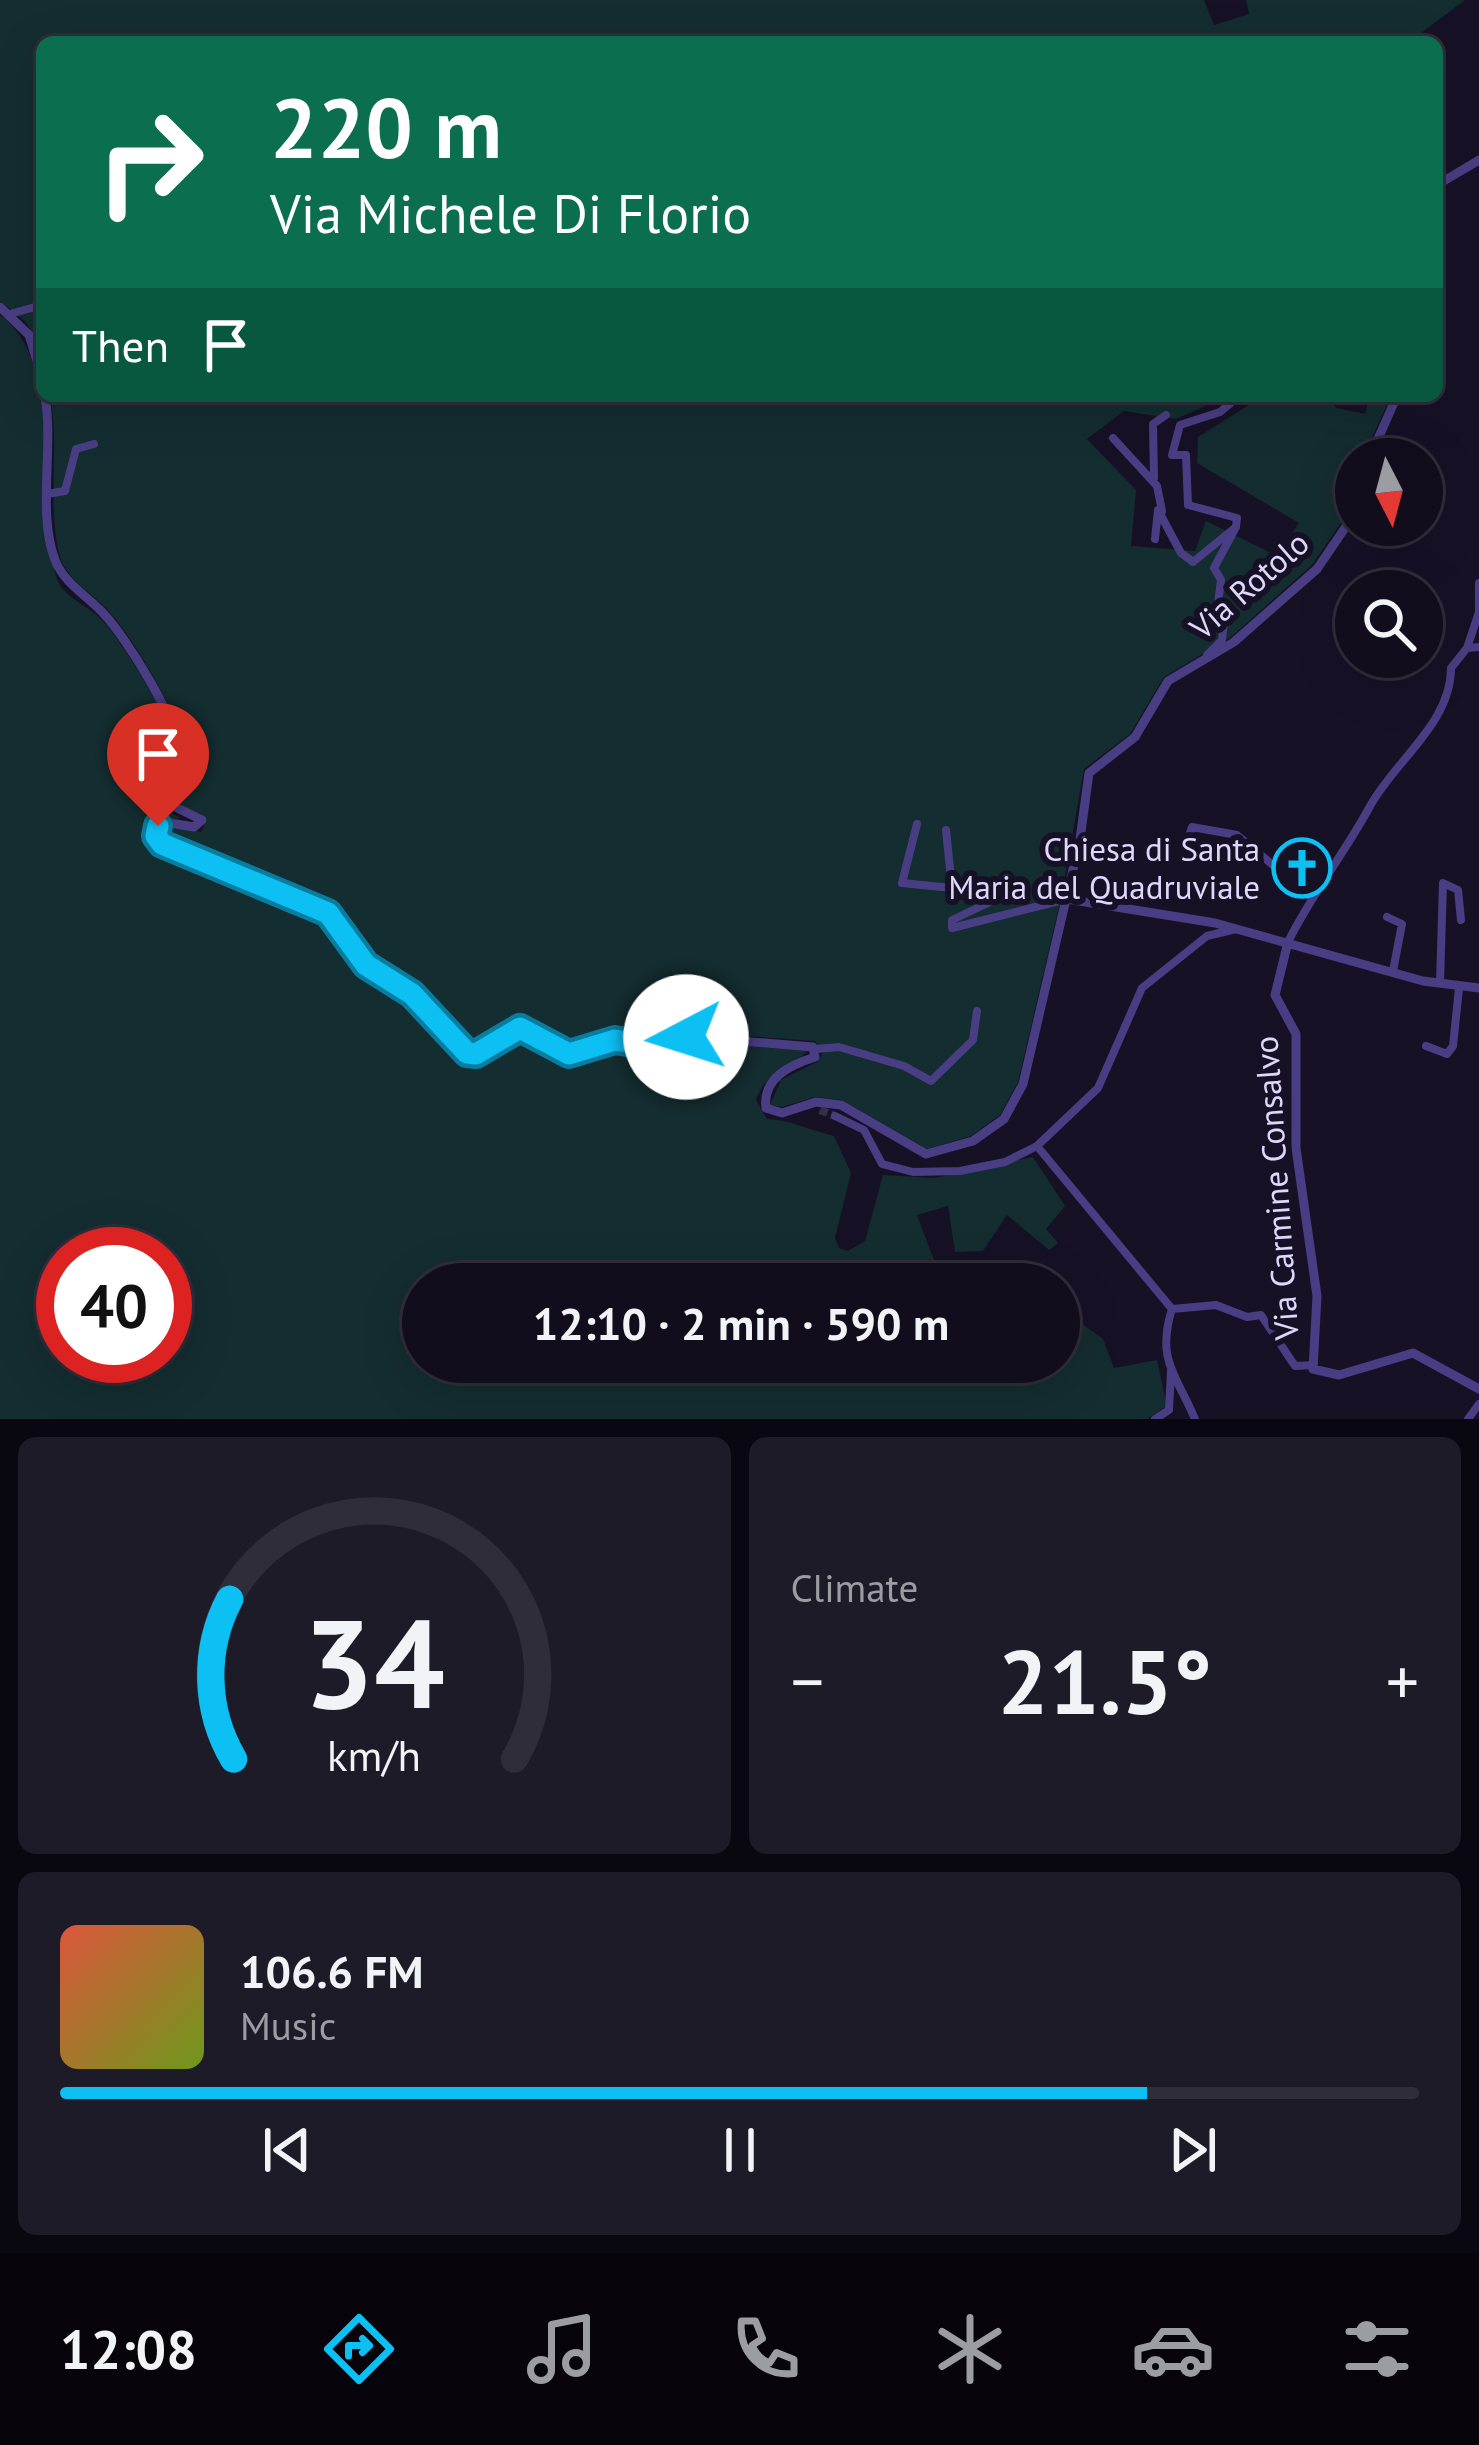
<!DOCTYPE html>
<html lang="en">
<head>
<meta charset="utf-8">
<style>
	:root { --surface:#110d1c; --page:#1e1b29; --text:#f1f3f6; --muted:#9c9ca3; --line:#302d3b; --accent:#0dc0f4 }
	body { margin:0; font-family:"PT Sans",sans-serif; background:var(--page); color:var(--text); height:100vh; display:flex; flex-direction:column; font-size:45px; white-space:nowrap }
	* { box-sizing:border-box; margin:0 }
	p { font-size:39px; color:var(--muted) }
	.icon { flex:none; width:66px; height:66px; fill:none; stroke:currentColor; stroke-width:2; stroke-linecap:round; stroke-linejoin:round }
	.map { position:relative; height:1419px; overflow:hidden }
	.details { display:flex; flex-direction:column; gap:18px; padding:18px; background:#09070f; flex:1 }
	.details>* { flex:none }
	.guide { position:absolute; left:36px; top:36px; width:1407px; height:366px; border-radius:18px; box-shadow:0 12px 48px #0002,0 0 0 3px var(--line); background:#0b6e4f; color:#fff; overflow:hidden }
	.needle { width:78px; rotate:174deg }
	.controls { position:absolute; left:1335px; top:438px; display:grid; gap:24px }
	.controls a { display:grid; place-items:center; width:108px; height:108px; border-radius:50%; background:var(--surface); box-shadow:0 12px 48px #0002,0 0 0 3px var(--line); font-size:60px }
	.speed { position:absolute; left:36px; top:1227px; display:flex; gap:24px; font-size:60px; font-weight:700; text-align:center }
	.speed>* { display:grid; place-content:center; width:156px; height:156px; border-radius:50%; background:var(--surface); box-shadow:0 12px 48px #0002,0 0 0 3px var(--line); line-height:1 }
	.speed .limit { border:18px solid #d22; background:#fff; color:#111 }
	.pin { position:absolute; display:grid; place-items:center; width:102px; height:102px; color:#fff; margin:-123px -51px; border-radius:50% 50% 50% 0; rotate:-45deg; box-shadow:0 0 12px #0007 }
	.pin .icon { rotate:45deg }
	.me { position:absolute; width:132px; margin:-66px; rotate:265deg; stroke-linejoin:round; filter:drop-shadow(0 0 9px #0008) }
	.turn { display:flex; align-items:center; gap:42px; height:252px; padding:0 36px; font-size:54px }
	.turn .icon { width:156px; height:156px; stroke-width:2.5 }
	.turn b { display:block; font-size:84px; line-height:102px }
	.then { display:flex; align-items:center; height:114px; padding:0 36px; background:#0003; gap:24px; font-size:45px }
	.big { font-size:90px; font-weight:800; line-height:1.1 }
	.details .tile { flex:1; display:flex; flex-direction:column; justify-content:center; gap:18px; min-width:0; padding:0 42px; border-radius:18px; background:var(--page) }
	.details .dial { align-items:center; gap:0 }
	.dial svg { height:312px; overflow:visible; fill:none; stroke:var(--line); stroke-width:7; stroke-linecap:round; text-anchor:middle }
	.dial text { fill:var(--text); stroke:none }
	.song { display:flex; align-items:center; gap:36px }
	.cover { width:144px; height:144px; border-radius:18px; background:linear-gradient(135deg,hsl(10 70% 55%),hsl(80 70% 35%)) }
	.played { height:12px; border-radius:6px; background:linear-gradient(90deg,var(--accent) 80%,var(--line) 80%) }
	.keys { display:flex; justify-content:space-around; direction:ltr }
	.heat { display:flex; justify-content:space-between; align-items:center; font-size:66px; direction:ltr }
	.details .tiles { flex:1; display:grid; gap:18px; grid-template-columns:1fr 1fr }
	.tile:last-child { grid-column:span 2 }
	.trip { position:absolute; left:402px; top:1263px; width:678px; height:120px; border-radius:60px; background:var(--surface); box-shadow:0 12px 48px #0002,0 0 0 3px var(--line); font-weight:800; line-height:120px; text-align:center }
	.tab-bar { display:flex; height:192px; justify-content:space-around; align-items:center; background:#07050b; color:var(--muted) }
	.tab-bar .icon { width:84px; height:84px }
	.tab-bar .active { color:var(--accent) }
	.tab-bar b { font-size:54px; color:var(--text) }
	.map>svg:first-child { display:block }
	.green { fill:#142d30; fill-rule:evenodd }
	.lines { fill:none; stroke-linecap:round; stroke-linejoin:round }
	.minor-tunnel { stroke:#352f46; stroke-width:8; stroke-dasharray:8 4; stroke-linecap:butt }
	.minor { stroke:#493e83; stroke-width:8 }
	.tertiary { stroke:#493e83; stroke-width:9 }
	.route-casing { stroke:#087d9f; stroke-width:30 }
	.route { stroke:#0dc0f4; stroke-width:21 }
	.labels { text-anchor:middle; stroke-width:12; stroke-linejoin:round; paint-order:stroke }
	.street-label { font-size:33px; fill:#e0d7fd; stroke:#171126 }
	.poi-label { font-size:33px; fill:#e0d7fd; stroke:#171126; text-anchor:end }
</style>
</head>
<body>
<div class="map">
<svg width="1479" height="1419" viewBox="0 0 1479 1419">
	<rect width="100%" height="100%" fill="#171126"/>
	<path class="green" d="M0,0h1204l10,25 35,-11 -3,-14h219l-56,42h-1367v306l-17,-27 -25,-20z
		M0,315c67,49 35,187 56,261 5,20 31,29 45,43 21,22 75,107 74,136 0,18 -10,36 -12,54l18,9 -27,3 -4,18 5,8 173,72 32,47 50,33 63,61 49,-23 48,21 47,-12 46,3 25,-7 120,9c-17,15 -42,20 -52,49l11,19c25,1 42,11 67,17l17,37 -16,65 4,10 9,3 17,-10 18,-66 51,3 99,-21 32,49 -19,23 12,14 -9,7 -42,-35 -24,36 -28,1 -7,-46 -31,9 26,69h-520v78h636v-29l19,-12 25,18 11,29 43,-8 10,46 -20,13h-1147zM63,1254h102v102h-102z
		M50,396h1178l-52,23 -52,-8 -37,28 49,51 -5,56 64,5 11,-30 71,35 22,-33 -102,-60 1,-26 65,-41h62l12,12 28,6 5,-18h21l-29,63h-6l-11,27 -2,34 -31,45 -81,72 -67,40 -34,57 -46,35 -23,129 -43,184 -18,33 -29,21 -44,13 -85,-49 -27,-3 -33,10 -12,-2 11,-25 38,-19 4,-10 -8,-10 -124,-9 -40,8 -37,-6 -45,15 -49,-26 -50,25 -54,-57 -46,-29 -38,-53 -169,-72 6,-11 32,6 6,-13 -35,-18c3,-15 13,-29 12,-45 0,-36 -52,-120 -77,-147 -17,-18 -42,-30 -48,-56 -12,-51 1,-105 -9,-157z"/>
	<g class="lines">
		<path class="minor-tunnel" d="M820,1110l15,6"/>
		<path class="minor" d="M10,314l32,-9
			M1113,438l44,48 5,25
			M1154,478l-1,-54 13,-9
			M47,494l18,-3 11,-42 18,-5
			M1236,526l1,-8 -49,-13 -2,-50h-14l8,-30 40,-13 19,-16
			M1155,539l3,-29 23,43 12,9 43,-35 -22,41 7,12 -4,31 7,10 -2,19 -15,15
			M1479,583v28
			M1467,648l12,-36
			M917,824l-15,59 50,5 5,6 31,-13 9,6 -9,16 -36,17v8l115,-29
			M946,830l6,58
			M1187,842l5,-15 45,8 74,62
			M1387,917l15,7 -9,47
			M1288,942c23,-47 56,-88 81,-134 25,-47 82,-84 82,-140l16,-20 12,-1
			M1440,983l3,-100 15,7 3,30
			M1426,1046l21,8 6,-8 6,-58
			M816,1049l23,-2 65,19 27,15 42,-41 4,-29
			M835,1116l29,14 18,34 31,8 47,-1 45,-9 32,-16 61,-58 44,-100 65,-52 29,-7
			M1037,1146l135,163
			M1172,1309l44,-4 31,12 14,-2 34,51 18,-1
			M1172,1309c-16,51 4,65 23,110
			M1155,1419l14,-9 2,-39
			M1468,1419l11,-15"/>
		<path class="tertiary" d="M1437,185l42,-25
			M0,307l29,28 13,42
			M45,396c9,52 -8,117 10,164 10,25 32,35 49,54 23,25 78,111 75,146 -2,15 -11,28 -12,43l35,17 -8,7 -29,-5 -10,8 2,11 172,72 37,52 46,29 55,59 9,1 44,-26 28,20 21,6 46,-14 36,5 40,-8 122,10 2,10c-25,8 -53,21 -49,51l16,5 34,-11 25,3 85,49 47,-13 31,-22 19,-35 57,-245 9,-66 46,-36 33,-56 66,-39 83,-73 32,-47 7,-42
			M1369,459l28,-63
			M1067,899l148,24 208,58 56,7
			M1288,942l-13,53 21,39v114l21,148 -4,73 26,6 74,-22 66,36"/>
	</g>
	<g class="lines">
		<g class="route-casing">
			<path id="route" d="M158,826l-2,10 6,8 166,69 38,52 46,29 55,59 9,1 44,-26 49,26 46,-14 36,6 35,-9"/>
		</g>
		<use href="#route" class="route"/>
	</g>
	<defs>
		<g id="church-ring" transform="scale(3)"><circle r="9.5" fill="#171126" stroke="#0dc0f4" stroke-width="1.5"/><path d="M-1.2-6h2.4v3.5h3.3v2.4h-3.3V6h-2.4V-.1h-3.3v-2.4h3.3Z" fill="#0dc0f4"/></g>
	</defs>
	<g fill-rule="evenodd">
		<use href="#church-ring" x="1302" y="868"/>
	</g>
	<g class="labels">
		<g class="street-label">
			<text transform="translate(1249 585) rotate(-41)" y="12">Via Rotolo</text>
			<text transform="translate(1276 1188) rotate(-94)" y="12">Via Carmine Consalvo</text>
		</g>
		<g class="poi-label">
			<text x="1260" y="861">Chiesa di Santa<tspan x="1260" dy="38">Maria del Quadruviale</tspan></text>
		</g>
	</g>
</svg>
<div class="controls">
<a><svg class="needle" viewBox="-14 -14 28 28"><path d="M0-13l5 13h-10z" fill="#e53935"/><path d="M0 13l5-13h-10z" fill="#9c9ca3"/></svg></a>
<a><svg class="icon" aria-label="search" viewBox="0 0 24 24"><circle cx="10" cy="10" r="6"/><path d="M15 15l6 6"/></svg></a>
</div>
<div class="speed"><div class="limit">40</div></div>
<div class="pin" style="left:158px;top:826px;background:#d93025"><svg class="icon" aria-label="arrive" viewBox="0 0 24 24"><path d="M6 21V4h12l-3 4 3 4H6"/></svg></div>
<svg class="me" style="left:686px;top:1037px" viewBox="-20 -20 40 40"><circle r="19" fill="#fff"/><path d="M0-13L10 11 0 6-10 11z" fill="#0dc0f4"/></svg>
<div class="trip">12:10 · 2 min · 590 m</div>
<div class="guide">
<div class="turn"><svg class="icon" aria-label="right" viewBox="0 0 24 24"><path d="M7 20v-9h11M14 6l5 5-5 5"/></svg><div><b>220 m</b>Via Michele Di Florio</div></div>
<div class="then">Then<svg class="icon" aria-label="arrive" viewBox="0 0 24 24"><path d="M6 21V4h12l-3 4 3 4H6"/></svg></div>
</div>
</div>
<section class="details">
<div class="tiles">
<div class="tile dial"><svg viewBox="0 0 100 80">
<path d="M14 69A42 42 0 1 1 86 69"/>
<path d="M14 69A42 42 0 0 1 13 28" stroke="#0dc0f4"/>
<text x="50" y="56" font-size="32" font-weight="700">34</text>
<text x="50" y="72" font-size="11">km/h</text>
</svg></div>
<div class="tile"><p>Climate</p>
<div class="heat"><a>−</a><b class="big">21.5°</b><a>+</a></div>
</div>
<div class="tile">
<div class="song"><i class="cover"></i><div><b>106.6 FM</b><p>Music</p></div></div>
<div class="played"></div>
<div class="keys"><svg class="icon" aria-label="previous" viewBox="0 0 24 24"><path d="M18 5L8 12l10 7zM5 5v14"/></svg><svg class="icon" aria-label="pause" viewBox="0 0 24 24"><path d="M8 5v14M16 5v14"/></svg><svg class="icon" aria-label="next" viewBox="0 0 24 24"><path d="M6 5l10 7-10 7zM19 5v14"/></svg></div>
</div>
</div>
</section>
<nav class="tab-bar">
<b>12:08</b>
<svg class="icon active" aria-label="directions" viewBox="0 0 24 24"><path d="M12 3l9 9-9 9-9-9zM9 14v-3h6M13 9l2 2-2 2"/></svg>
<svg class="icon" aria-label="music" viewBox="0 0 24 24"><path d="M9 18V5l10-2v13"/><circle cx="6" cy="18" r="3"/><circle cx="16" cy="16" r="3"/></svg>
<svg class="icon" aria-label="phone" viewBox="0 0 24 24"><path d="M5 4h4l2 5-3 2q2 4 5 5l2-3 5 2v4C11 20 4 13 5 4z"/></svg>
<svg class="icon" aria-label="climate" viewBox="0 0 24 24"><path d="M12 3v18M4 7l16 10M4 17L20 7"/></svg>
<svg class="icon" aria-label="car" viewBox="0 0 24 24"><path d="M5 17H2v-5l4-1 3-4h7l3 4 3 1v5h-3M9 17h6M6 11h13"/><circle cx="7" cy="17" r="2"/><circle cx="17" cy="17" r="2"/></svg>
<svg class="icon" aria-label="filters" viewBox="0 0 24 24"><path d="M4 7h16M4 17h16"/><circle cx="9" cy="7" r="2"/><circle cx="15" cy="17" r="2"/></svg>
</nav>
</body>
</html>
